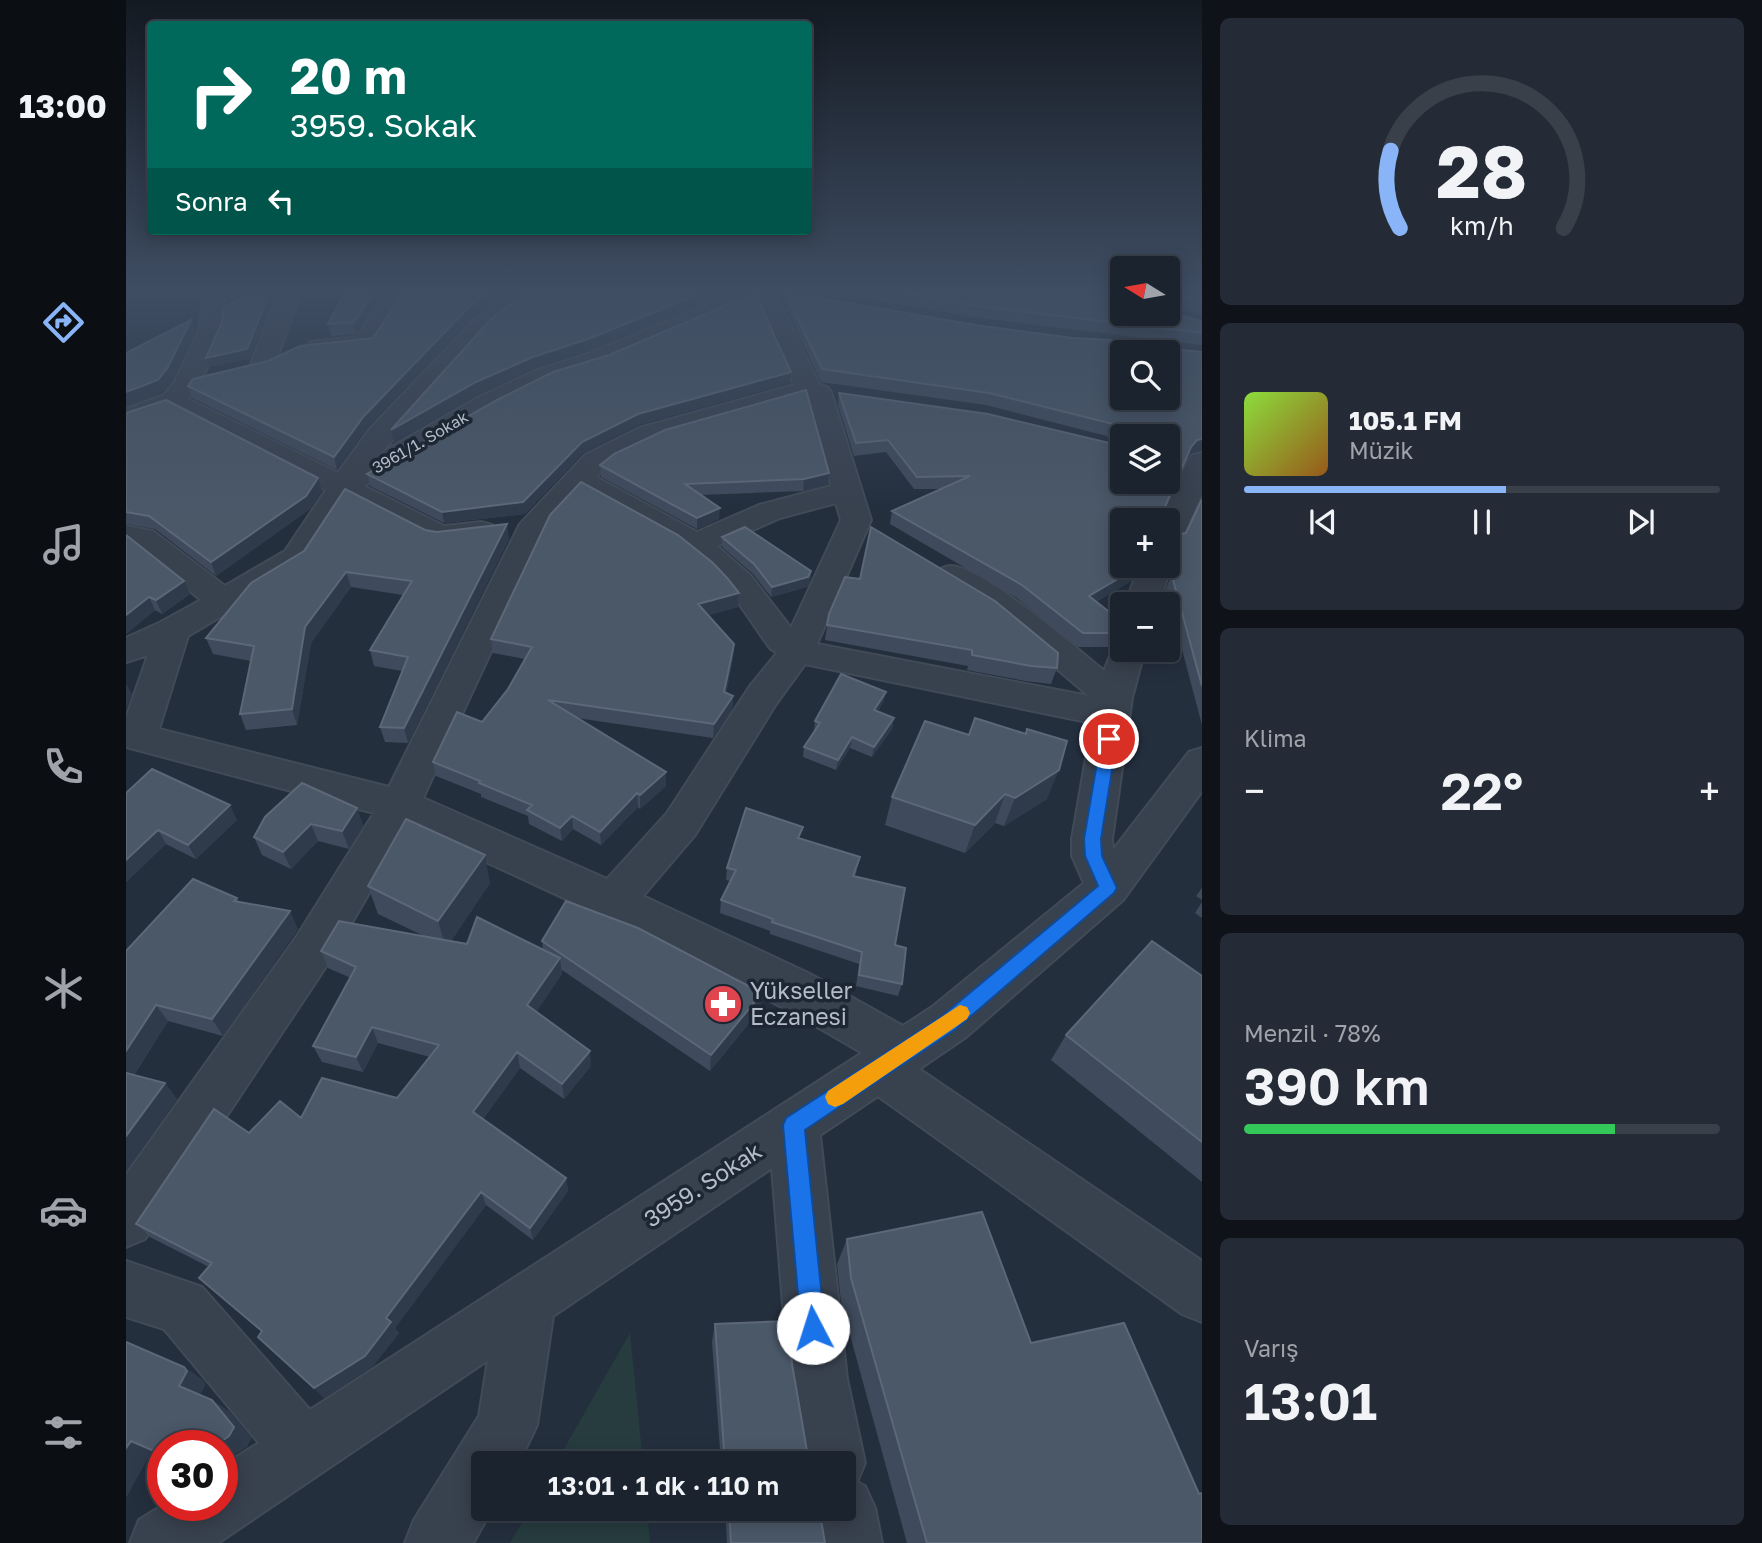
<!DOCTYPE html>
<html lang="tr">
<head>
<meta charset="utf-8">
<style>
	:root { --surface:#1b232e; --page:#242b36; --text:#f1f3f6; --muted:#a0a4aa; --line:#39404a; --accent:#8ab4f8 }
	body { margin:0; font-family:"Golos Text",sans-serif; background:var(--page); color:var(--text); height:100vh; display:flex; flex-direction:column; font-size:26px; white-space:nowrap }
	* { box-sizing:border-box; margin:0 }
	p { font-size:23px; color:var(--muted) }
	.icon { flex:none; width:38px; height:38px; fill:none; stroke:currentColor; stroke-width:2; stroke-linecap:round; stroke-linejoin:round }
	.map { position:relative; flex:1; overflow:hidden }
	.details { display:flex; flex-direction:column; gap:18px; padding:18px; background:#0f1319; width:560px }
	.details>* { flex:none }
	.hud { position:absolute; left:21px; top:21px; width:665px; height:214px; border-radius:7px; box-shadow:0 4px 18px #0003,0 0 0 2px var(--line); background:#00695c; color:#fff; overflow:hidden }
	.needle { width:46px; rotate:281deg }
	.fabs { position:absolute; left:984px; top:256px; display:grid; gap:14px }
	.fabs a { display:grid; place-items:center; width:70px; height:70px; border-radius:7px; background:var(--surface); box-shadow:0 4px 18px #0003,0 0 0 2px var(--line); font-size:35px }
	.speed { position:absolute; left:21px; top:1430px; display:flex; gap:14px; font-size:35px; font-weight:700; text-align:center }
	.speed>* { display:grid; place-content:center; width:91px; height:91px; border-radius:50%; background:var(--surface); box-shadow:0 4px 18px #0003,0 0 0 2px var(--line); line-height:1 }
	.speed .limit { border:10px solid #d22; background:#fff; color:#111 }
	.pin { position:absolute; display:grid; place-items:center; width:60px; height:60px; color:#fff; margin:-30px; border:4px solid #fff; border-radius:50%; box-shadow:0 2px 7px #0007 }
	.me { position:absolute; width:77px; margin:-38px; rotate:355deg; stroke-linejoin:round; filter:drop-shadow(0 0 5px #0008) }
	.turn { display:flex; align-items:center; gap:24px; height:147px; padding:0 28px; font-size:32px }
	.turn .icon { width:91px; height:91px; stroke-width:2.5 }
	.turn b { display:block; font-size:49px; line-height:60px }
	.then { display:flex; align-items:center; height:66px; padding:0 28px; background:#0003; gap:14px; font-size:26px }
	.big { font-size:52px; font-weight:600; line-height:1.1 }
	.details .card { flex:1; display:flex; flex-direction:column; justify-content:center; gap:10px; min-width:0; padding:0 24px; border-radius:10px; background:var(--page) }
	.details .dial { align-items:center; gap:0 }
	.dial svg { height:182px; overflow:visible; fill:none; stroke:var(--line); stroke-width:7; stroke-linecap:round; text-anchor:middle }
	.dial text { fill:var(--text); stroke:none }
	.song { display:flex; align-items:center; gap:21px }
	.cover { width:84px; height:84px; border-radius:10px; background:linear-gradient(135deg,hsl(90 70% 55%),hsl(30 70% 35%)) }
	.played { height:7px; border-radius:4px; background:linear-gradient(90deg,var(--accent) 55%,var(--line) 55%) }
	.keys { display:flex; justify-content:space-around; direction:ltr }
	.heat { display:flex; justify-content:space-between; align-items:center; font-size:38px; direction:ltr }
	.charge { height:10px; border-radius:5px; background:linear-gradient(90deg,#34c759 78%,var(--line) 0) }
	.trip { position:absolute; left:345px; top:1451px; width:385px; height:70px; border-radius:7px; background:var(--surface); box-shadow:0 4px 18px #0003,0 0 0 2px var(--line); font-weight:600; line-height:70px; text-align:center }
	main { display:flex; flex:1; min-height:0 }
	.tabs { display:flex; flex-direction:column; width:126px; justify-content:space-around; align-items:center; background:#0b0e12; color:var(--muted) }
	.tabs .icon { width:49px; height:49px }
	.tabs .on { color:var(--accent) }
	.tabs b { font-size:32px; color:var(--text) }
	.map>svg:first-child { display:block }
	.green { fill:#263c3f }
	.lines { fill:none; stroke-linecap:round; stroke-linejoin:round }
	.minor-casing { stroke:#414a57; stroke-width:4 }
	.minor { fill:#38414e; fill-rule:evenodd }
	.wall { fill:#3f4b5c; fill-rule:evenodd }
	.shaded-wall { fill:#2f3b4b }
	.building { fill:#4b5868; stroke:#5c6777; stroke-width:2; fill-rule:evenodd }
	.route { fill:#1a73e8; stroke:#114b97; stroke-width:2 }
	.slow { fill:#f59e0b }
	.labels { text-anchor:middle; stroke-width:7; stroke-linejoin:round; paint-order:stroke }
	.far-street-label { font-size:16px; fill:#b4bcc9; stroke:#1d2633 }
	.near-poi-label { font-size:23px; fill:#b4bcc9; stroke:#1d2633; text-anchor:start }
	.near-street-label { font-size:23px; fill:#b4bcc9; stroke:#1d2633 }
</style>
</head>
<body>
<main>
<nav class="tabs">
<b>13:00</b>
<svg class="icon on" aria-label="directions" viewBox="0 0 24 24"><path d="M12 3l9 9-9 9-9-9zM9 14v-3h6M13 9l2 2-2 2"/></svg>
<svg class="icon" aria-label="music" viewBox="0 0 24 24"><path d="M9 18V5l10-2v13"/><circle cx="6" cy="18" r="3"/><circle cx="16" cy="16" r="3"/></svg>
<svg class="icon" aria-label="phone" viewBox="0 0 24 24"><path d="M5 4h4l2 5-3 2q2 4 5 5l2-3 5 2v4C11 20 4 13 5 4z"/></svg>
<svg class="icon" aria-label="climate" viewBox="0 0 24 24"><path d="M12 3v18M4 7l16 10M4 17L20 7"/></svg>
<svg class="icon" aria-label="car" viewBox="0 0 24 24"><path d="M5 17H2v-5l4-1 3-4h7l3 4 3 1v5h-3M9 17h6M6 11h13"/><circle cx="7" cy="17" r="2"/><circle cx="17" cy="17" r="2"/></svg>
<svg class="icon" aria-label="filters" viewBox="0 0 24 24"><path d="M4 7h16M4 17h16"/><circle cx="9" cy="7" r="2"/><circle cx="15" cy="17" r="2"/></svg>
</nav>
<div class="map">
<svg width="1076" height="1543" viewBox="0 0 1076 1543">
	<rect width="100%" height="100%" fill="#242f3e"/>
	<path class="green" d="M504,1333l13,130h-87z
		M404,1509h117l3,34h-140z"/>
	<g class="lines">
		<g class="minor-casing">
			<path id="minor" d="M78,292h22c-3,40 -13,74 -38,107l150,74 31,-43 105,-110 41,-28h25l-50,38 -109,123 98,-56 56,-26 55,-18 148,-61h37l44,92 8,3 4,5 40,128 -54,124 272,52 -97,-82 -52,-31 -5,-7 5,-7c3,-1 7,-3 10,-3 31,-1 127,83 154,105l12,-30 6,-2v10h23l-13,49 -20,141 1,11 76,-98 13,-4v43l-79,109 -157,137 -47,32 283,192v61l-20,-8 -304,-218 -58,39 27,244 18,84 -8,19 8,4 10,22 7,35h-64l-6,-35h32v-45h-41l-14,-84 -17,-211 -219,148 -16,109 -18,38h-36v45h10l-20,35h-68l9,-23 65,-104 9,-56 -270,183h-88l9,-23 24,-15h59v-39l37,-23 -95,-114 -38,-12v-56l76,26 108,123 552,-357c-145,-87 -300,-156 -454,-227l-79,136 -184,277 -19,8v-72l171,-239 77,-123 -248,-66v-29l22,-63 -22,7v-24l35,-16 40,-22 -69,-55 -6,-1v-18l27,5 72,55 60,-35 41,-61 -155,-80 -45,16v-17l38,-14 11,-14 24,-51zM630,300l38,85 -155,43 -54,27 -65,69 -131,263 -230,-58 29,-93 119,-71 41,-64 81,42 11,2 52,-8 4,-6 -4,-6 -11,-3 -37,4 -80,-40 133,-77 56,-28 55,-18zM681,398l24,88 -72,19 -62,27 -101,-55c37,-40 156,-64 211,-79zM455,492c51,28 110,53 148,99 15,18 27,38 41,57l7,5 -27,33 -83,127 -60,66 -184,-81 126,-271zM710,503l5,17 -50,108 -40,-52 -34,-30 63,-28zM679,664l287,59 -20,116v17l12,27 -152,124 -29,19 -93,-52 -167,-78 52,-61 81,-131z
				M153,292h22l-27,74 -3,5 -9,2 -9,-2 -3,-5z
				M262,292h22l-37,57 -54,5 -9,-2 -3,-5 3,-5 47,-5z
				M1076,453v40l-20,45 -4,7 -11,2v-27h-7l28,-59 4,-6z
				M1041,560l4,5 -12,39h-33l13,-39h28z"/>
		</g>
		<use href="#minor" class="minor"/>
	</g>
	<path class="wall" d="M259,292l-29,42 -25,2 -3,-12z
		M658,292l191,33 98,13 96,5 2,6 31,3v99l-11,1 -5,8 -22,49 6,1 1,26 15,-3 16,-34v226l-36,-136 8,-23 -5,-8h-2v-38h-45v45h15l-6,16 -35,21 26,20v8l-4,7 -4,3 -3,7h-33l-61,-49 -127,-74 2,-13 49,-22h-27l-28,-37 -32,4 -16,-51 1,-12 149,21 134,32v35h45v-45h-45v4l-136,-35 -165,-23 -37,-79zM996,352h45v45h-45z
		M701,292h253l122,29v24l-222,-27z
		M982,292h14v3z
		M1041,292h35v23l-35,-9z
		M346,318l-105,110 -30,42 -145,-72 -4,-12 185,-48z
		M664,383l-152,42 -55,28 -58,61 -81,9 -74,-37 -3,-12z
		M0,413l196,78 -12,18 -94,67 -61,-47 -29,-5z
		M474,465l229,8 -1,11 -25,7 -103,4 19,24 -22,10 -96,-52z
		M299,530l84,9 -101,204 -23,-1 -5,-15 22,-56 -28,-5 -4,-16 33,-55 -52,-8 -40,56 -14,82 -51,5 -6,-16 11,-53 -38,-7 -7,-16z
		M0,535l64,59 -28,20 -7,-4 -29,24z
		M596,537l89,34 -1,11 -3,5 -36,10 -18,-23 -31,-27z
		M613,593l-1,14 -30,8 26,29 -1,14 -7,35 7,3 -1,13 -19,29 -136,-20 89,54v14l-26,23 -2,-2 -37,38 -28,-16 -11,12 -33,-17 -1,-8 -47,-19v-3l-45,-18 -3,-14 49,-40 26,-33 17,-30 -32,-6 -2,-14z
		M703,614l228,54 -6,16 -25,-3 -59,-11 1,-4 -143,-26z
		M760,692l-3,10 -5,9 16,7 -2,11 -20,28 -22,-9 -14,22 -33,-13 1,-10 10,-15 1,-11z
		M799,721l122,78 -43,27 -9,-3 -30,30 -80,-28 7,-28z
		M0,793l111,27 -41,39 -30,-15 -40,38z
		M231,808l6,18 -14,23 -31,-8 -27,28 -29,-14 -8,-18z
		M675,839l56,31 -2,6 40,69 7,39 -4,12 -42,-10 3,-22 -89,-30v-3l-50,-18 1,-13 9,-19 -4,-1 1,-12z
		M364,883l-39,58 16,3 76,6 -1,-9 220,52 -2,17 -50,61 -148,-101v4l-26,38 55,54 -27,33 -44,-31 -37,51 83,59 2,13 -35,49 -47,-35 -91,123 4,5 -26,33 -49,32 -62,-66 -63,-54 10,-11 -59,-30 -14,-13 113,-91 52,-15 96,-20 33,-41 -52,-14 -15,29 -41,-10 -9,-16 38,-68 -23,-10 -7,-17 103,-15 -46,-22 -10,-28z
		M1076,888v12l-6,-4z
		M111,898l2,4 59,27 -75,107 -55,-15 -34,54 31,8 12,16 -51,72v-220z
		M1076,902v16l-7,-5z
		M1076,976v206l-151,-122 15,-25z
		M721,1239l184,104 171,200h-295l-66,-241 -4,-38z
		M589,1324l77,40 15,87 10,12h-96l-9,-121z
		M599,1508h94l6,35h-98z"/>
	<path class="shaded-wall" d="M249,292h10l-29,42 -3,-11z
		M367,292h19l-40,26 -105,110 -30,42 -3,-13 30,-41 106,-110z
		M579,292h28l-144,59 -55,18 -56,26 -84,48 -3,-13 85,-48 57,-25z
		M142,296l3,9 -21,54 -41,8 -3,-9z
		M65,320l4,12 -22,48 -11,13 -36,14v-15z
		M665,372l-1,11 -152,42 -55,28 -58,61 -81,9 -2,-11 196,-98z
		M1076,439v12l-11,1 -5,8 5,-13 6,-7z
		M703,473l-1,11 -25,7 1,-12z
		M192,478l4,13 -12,18 -94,67 -5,-14z
		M594,508l-1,11 -22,10v-11z
		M381,524l2,15 -101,204 -4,-15z
		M1010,568l-5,13 -47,28 5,-13z
		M685,571l-1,11 -3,5 -36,10 1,-10z
		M220,572l5,15 -40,56 -14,82 -5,-16 13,-82z
		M58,581l6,13 -28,20 -6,-14z
		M613,593l-1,14 -40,11v-14z
		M23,597l6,13 -29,24v-19z
		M996,625v5l-4,7 -4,3 5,-13z
		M608,644l-1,14 -9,48v-14z
		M0,684l6,10 -6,16z
		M760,692l-3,10 -11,18 2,-10z
		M607,696l-1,13 -19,29 1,-14z
		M768,718l-2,11 -20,28 2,-10z
		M726,737l-2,11 -14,22 2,-10z
		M933,770l-12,29 -43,27 11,-28z
		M540,772v14l-26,23v-14z
		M511,793l1,14 -37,38 -1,-13z
		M879,794l-10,29 -30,30 10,-28z
		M104,805l7,15 -41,39 -8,-14z
		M231,808l6,18 -14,23 -7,-18z
		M446,816l1,13 -11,12 -2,-13z
		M185,824l7,17 -27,28 -8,-17z
		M32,830l8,14 -40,38v-22z
		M359,855l5,28 -44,65 -8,-27z
		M164,911l8,18 -75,107 -11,-17z
		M434,958l2,16 -32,47 -3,-16z
		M636,993l-2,17 -50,61 1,-16z
		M30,1005l12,16 -41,64 -1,-1v-33z
		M246,1027l6,16 -15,29 -7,-15z
		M464,1051l1,15 -27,33 -2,-15z
		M391,1052l3,16 -43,59 -4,-15z
		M39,1083l12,16 -51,72v-35z
		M440,1178l2,13 -35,49 -3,-12z
		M355,1192l5,13 -91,123 4,5 -26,33 -49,32 -10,-10 72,-70z
		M58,1367l19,13 3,4 -8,15 -19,-13z
		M86,1400l18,12 22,26 -5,9 -25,16v-17h-8z
		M5,1441l21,10 -26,47v-50z"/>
	<path class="building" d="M219,292h30l-22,31 -25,1z
		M278,292h89l-23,14 -106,110 -30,41 -146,-71 5,-7 75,-18 32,-15 73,-8z
		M401,292h178l-117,47 -55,18 -57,25 -85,48 99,-110z
		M659,292l190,33 98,13 96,5 2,6 31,3v87l-5,1 -6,7 -27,62 6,1 1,26 15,-3 16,-34v187l-30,-110 7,-23 -4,-8h-4l-1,4h-3v-29h-45v45h15l-1,3 -47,28 33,26v3l-3,2 -3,6h-33l-61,-48 -130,-74 78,-35 -53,1 -29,-37 -32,3 -17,-50 149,21 134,32v35h45v-45h-38v-8l-140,-35 -167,-24zM996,352h45v45h-45z
		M769,292h185l42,9v12h45v-1l35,9v12l-219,-26z
		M1041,292h35v10l-30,-8 -3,5h-2z
		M629,293l36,79 -153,42 -56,28 -59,60 -81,10 -75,-38 130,-74 56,-28 56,-17z
		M142,296l-21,53 -41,9 16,-36 2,-15 17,-9z
		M65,320l-23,47 -10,13 -32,12v-39z
		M680,390l23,83 -25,6 -119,5 35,24 -23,10 -97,-53 14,-11 51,-24z
		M40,400l152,78 -12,18 -95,66 -62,-46 -23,-4v-99z
		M455,482l97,53 35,28 15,16 11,14 -41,11 36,40 -10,48 9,4 -19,28 -166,-24 118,72 -26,23 -3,-2 -37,39 -28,-16 -12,12 -33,-18 5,-5 -53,-22 1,-2 -47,-19 24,-50 25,10 26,-33 24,-42 -41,-8 59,-124z
		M219,489l80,41 12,2 70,-8 -103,204 -24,-1 28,-70 -38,-7 42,-69 -66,-9 -41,55 -13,82 -52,5 14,-68 -48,-8 45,-55 53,-32z
		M619,527l66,44 -3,6 -36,10 -18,-23 -32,-27z
		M745,527l124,74 63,52 -1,15 -26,-2 -59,-11v-5l-145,-25 2,-11 16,-37 15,2z
		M0,535l58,46 -28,19 -7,-3 -23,18z
		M715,674l45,18 -12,18 20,8 -20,29 -22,-10 -14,23 -34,-13 16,-24 -5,-2z
		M849,718l51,16 1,-5 40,12 -8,29 -44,28 -10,-4 -30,31 -83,-28 33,-76 44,14z
		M26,769l78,36 -42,40 -30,-15 -32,30v-67z
		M176,783l55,25 -15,23 -31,-7 -28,28 -29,-15 11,-20z
		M620,808l57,19 -5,11 62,19 -7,19 52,12 -10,57 11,3 -4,36 -43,-9 3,-23 -90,-30 1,-3 -52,-19 15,-30 -9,-2z
		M280,819l79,36 -47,66 -70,-35z
		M67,879l44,19 -3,3 56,10 -78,108 -56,-14 -30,46v-100z
		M440,901l72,27 124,65 -51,62 -169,-114z
		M351,917l83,41 -33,47 63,46 -28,33 -45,-32 -44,60 93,66 -36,50 -49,-36 -95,126 5,4 -26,34 -51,32 -56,-51 4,-6 -63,-53 13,-15 -76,-39 78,-115 35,24 31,-32 21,17 21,-40 75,20 42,-53 -67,-18 -16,30 -43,-11 43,-79 -35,-16 18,-30 128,23z
		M1026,941l50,35v166l-136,-107z
		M0,1073l39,10 -39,53z
		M856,1212l49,131 93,-20 75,171 3,-1v50h-275l-76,-265 -4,-39z
		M663,1321l3,43 15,87 9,3 1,9h-92l-10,-139z
		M0,1342l58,25 3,4 -8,15 33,14 22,27 -5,9 -15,10h-51v9l-32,-14 -5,7z
		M603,1508h90l6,35h-94z"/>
	<linearGradient id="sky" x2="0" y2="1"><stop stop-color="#141a22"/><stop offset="0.57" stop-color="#3f4d63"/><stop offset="1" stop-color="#3f4d63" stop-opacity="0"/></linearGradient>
	<rect width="1076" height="508" fill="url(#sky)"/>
	<path class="route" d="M983,733l8,6 -16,100 1,17 15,32 -3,5 -158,136 -151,101 20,198 -4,9 -8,3 -8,-3 -4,-9 -18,-203 3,-7 156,-102 156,-130 -13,-30 -1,-17 17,-100z"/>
	<path class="slow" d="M834,1005l7,2 3,6 -3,6 -124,85 -8,3 -7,-3 -3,-7 3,-6z"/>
	<defs>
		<g id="pharmacy-disc" transform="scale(2.0125)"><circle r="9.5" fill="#e0444e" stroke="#1d2633"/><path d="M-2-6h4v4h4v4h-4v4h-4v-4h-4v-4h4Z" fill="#fff"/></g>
	</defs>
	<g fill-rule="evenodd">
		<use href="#pharmacy-disc" x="597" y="1004"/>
	</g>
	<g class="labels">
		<g class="far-street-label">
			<text transform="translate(294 442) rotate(-30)" y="6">3961/1. Sokak</text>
		</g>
		<g class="near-poi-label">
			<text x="624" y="999">Yükseller<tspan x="624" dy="26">Eczanesi</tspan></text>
		</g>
		<g class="near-street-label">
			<text transform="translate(577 1185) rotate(-33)" y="8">3959. Sokak</text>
		</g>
	</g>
</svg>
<div class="fabs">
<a><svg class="needle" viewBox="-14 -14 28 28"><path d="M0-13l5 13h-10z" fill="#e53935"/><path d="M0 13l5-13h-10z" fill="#a0a4aa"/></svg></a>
<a><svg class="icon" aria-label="search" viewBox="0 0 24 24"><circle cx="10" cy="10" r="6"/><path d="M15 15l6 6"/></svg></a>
<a><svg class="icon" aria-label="layers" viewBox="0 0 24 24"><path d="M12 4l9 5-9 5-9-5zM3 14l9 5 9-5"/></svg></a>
<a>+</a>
<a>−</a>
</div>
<div class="speed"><div class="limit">30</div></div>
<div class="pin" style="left:983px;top:739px;background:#d93025"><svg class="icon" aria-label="arrive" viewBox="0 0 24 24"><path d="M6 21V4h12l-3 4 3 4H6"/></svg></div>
<svg class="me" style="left:687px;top:1328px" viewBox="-20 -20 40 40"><circle r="19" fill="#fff"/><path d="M0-13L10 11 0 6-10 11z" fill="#1a73e8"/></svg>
<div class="trip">13:01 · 1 dk · 110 m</div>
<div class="hud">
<div class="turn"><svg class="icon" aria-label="right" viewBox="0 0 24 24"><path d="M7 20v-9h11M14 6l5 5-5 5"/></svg><div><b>20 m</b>3959. Sokak</div></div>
<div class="then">Sonra<svg class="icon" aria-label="left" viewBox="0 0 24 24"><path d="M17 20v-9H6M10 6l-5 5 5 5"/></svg></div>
</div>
</div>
<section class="details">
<div class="card dial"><svg viewBox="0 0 100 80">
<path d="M14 69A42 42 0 1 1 86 69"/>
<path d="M14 69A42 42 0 0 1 10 35" stroke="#8ab4f8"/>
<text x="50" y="56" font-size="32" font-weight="700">28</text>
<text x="50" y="72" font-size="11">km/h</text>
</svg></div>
<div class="card">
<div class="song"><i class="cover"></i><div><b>105.1 FM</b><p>Müzik</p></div></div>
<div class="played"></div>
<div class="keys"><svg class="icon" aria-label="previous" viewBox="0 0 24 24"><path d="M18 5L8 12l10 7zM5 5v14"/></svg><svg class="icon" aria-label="pause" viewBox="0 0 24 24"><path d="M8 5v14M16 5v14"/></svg><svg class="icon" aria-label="next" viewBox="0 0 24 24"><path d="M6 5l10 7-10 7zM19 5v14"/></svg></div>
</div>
<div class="card"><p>Klima</p>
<div class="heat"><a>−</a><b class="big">22°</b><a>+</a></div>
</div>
<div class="card"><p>Menzil · 78%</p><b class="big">390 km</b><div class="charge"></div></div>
<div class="card"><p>Varış</p><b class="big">13:01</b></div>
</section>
</main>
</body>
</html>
